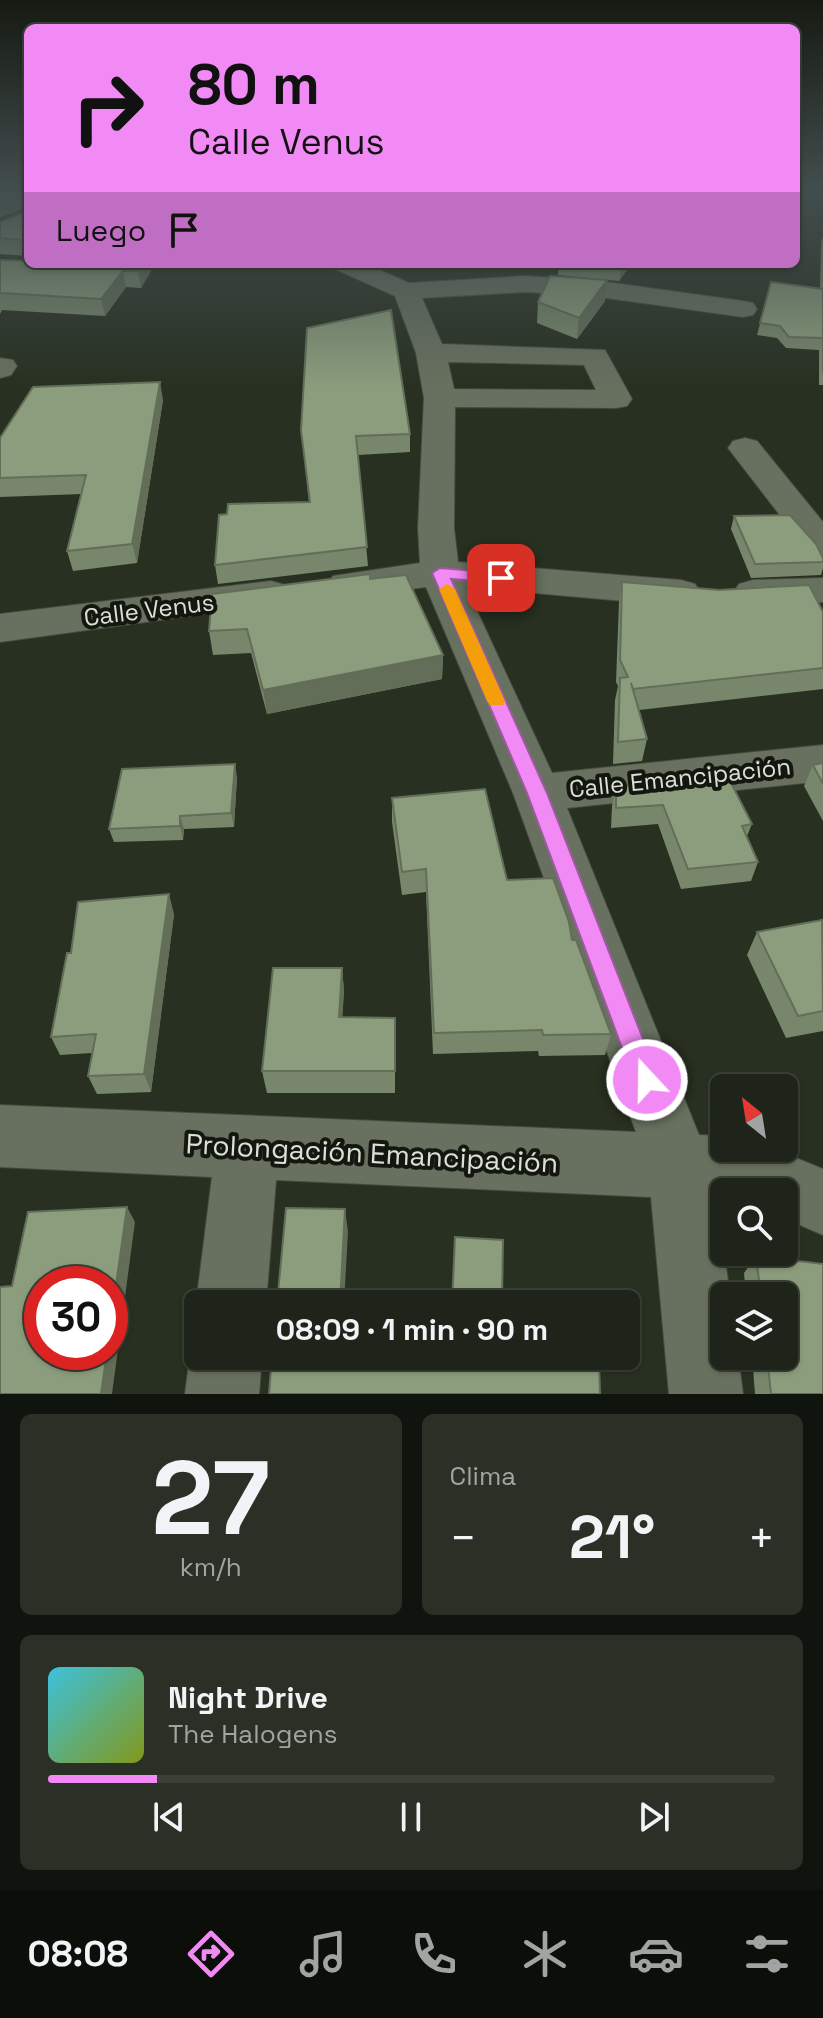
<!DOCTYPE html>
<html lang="es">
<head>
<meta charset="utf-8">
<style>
	:root { --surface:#1e2419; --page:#2b3026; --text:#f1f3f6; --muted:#a1a4a2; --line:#3c4138; --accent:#f18af4 }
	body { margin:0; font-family:"Space Grotesk",sans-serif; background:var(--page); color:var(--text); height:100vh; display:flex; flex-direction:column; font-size:30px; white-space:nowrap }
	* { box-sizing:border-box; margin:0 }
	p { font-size:26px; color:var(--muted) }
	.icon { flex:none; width:44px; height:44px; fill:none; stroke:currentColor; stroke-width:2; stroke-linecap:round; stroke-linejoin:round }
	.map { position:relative; height:1394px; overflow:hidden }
	.drawer { display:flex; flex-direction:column; gap:20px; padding:20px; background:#10140e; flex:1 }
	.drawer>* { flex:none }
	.top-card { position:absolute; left:24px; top:24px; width:776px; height:244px; border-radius:12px; box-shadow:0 2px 6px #0004,0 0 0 2px var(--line); background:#f18af4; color:#111; overflow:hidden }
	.needle { width:52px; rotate:330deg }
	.fabs { position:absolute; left:710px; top:1074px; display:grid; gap:16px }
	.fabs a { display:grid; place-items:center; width:88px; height:88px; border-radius:12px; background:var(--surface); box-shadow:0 2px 6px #0004,0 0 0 2px var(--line); font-size:40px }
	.speed { position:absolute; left:24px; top:1266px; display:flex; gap:16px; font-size:40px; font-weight:700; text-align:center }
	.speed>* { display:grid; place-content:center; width:104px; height:104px; border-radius:50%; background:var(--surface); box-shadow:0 2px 6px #0004,0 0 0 2px var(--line); line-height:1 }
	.speed .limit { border:12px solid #d22; background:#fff; color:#111 }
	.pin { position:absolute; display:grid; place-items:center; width:68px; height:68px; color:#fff; margin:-34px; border-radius:16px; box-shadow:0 4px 12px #0006 }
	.me { position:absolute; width:88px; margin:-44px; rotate:339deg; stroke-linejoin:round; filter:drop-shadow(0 0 6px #0008) }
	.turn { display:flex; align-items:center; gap:28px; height:168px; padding:0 32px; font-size:36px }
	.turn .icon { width:104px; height:104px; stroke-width:2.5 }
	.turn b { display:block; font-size:56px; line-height:68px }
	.then { display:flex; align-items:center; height:76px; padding:0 32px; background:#0003; gap:16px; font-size:30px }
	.big { font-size:60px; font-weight:600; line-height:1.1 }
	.drawer .card { flex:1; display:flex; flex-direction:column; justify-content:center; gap:12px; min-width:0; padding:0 28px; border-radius:12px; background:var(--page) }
	.drawer .dial { align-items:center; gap:0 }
	.dial b { font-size:104px; line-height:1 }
	.song { display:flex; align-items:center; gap:24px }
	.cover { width:96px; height:96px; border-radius:12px; background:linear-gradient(135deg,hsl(190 70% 55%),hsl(70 70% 35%)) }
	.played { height:8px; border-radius:4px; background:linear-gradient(90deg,var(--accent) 15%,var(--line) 15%) }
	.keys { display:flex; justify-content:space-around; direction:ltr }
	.heat { display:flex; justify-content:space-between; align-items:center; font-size:44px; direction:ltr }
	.drawer .tiles { flex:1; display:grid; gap:20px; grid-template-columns:1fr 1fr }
	.card:last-child { grid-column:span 2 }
	.trip { position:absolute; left:184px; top:1290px; width:456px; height:80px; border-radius:12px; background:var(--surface); box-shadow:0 2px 6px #0004,0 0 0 2px var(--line); font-weight:600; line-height:80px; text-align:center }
	.dock { display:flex; height:128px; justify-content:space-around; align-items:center; background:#0c0e0a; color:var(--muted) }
	.dock .icon { width:56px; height:56px }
	.dock .current { color:var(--accent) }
	.dock b { font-size:36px; color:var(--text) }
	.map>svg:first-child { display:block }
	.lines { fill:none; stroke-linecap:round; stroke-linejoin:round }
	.street-casing { stroke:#464c3f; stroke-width:2 }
	.street { fill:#68715f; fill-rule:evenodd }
	.wall { fill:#78876c }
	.shaded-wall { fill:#626e58 }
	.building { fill:#8c9d7d; stroke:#626e58; stroke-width:2 }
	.route { fill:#f18af4; stroke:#9d5a9f; stroke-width:2 }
	.slow { fill:#f59e0b }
	.labels { text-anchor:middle; stroke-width:8; stroke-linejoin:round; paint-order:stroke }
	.street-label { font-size:24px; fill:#dbe0d6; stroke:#131710 }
	.near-street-label { font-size:28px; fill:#dbe0d6; stroke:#131710 }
</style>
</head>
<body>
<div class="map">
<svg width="823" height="1394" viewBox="0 0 823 1394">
	<rect width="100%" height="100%" fill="#283021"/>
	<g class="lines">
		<g class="street-casing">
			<path id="street" d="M331,264h35l43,19 116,-7 67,4 151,21 10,2 4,6 -4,6 -10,2 -151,-21 -67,-4 -103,6 20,46 163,6 27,49 -5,7 -11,2 -161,-1 -1,121 4,34 223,18 14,4 6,9 -6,9 -14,4 -215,-19 86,186 271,-28v36l-256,27 132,327 25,1v12h48l51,21v66l-39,-17v-26h-60v8h-7l13,96h-6v60h14l5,38h-74l-18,-197 -375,-17 -10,124h-68v5l-2,-5 16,-127 -212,-10v-62l636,27 -123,-339 -87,-206 -79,10 -14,-3 -6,-9 6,-9 87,-13 -2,-35 6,-130 -8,-45 -21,-57 -60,-27zM448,362l136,3 12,25 -142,-1z
				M0,358l13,2 4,6 -6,9 -11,3z
				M745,438l12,3 66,81v35l-13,-3 -82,-106 5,-7z
				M823,578v24l-70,4 -14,-4 -6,-9 6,-9 14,-4z
				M271,581l14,4 6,9 -6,9 -285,39v-28z
				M198,1336v20h64l-3,38h-74l5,-38z"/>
		</g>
		<use href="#street" class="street"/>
	</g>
	<path class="wall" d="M0,192h28v64l-28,-2v-32l26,-10 1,-5 -27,10z
		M823,236v149h-4v-35l-33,-2 -9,-10 -20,-3 14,-53 49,7 1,-47z
		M0,260l28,4h127l-14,24 -15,-1 -21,29 -103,-6 -2,4z
		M559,264h69l-1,6 -8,11 -61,-6z
		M607,280l-2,21 -28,38 -40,-16 1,-21z
		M163,400l-26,163 -64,8 -6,-20 15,-57 -82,3v1v-60z
		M301,430l109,4v18l-52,3 10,111 -150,18 -3,-19 12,-51 82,-12z
		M734,516l89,42v10l-2,7 -70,3 -20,-49z
		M370,579l73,76 -1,24 -175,35 -16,-61 -38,2 -4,-24z
		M622,582l201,30v77l-184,21 8,29 -5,22 -29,3 2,-64 3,-14 -2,-4 3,-79z
		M823,763v58l-19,-35 9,-21z
		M237,777l-3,50 -50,2 -1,11 -69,2 -5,-13z
		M616,787l136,37 -5,12 11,26 -7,19 -70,8 -23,-65 -47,4 1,-22z
		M392,798l115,82 65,60 39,94 -6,21 -66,1 -1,-5 -105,3 -7,-162 -24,3 -10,-73z
		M174,914l-23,178 -54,2 -9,-18 4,-23 -32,2 -9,-18 20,-84z
		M823,922v109l-37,7 -39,-83 10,-23z
		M342,968l2,23 -2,26 53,1v75h-128l-5,-22z
		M756,1256l67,8v130h-68l-3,-38h32v-60h-38l-2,-23z"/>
	<path class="shaded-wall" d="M21,192h2l4,15 -27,10v-17z
		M142,264h13l-14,24 -3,-17z
		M625,264h3l-1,6 -8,11 2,-11z
		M123,271l3,16 -21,29 -4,-17z
		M607,280l-2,21 -28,38 2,-21z
		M160,382l3,18 -26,163 -5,-19z
		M443,655l-1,24 -175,35 -4,-24z
		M235,764l2,13 -3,50 -3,-14z
		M180,816l4,13 -1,11 -3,-14z
		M169,894l5,20 -23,178 -7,-18z
		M342,968l2,23 -3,48 -2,-22z
		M127,1207l8,15 -23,172h-11l6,-42h3v-24z
		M345,1209l3,23 -4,72h-4z"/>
	<path class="building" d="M0,192h21l-21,8z
		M24,192h4v53l-4,-5 -24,-2v-16l26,-10 1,-18z
		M0,260l28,1v3h114l-4,7h-15l-22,28 -101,-6z
		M559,264h66l-4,6z
		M550,276l57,4 -28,38 -41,-16z
		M771,282l52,7v84v-35l-34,-1 -9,-11 -20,-3z
		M391,310l19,124 -54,2 11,111 -152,18 4,-50 8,-1 1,-10 82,-2 -9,-72 6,-102z
		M160,382l-28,162 -65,7 19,-76 -86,3v-40l33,-51z
		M790,515l26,29 7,14v4l-68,2 -21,-48z
		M370,574v5l36,-4 37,80 -180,35 -16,-61 -38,2 3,-37z
		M622,582l97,8 90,-5 14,27v56l-190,21 -2,-6 16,56 -29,3 2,-64 8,-1 -8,-17z
		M823,763v21l-10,-19z
		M235,764l-4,49 -51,3v10l-71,3 13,-60z
		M727,775l25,49 -10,2 16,36 -70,7 -25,-64 -47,3v-21z
		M485,789l22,91 46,-2 16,44 3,18h4l35,94 -68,1 -1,-5 -108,3 -8,-164 -24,3 -10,-74z
		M169,894l-25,180 -56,2 8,-42 -45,3 16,-84h4l7,-51z
		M822,920l1,91 -25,5 -41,-84z
		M273,968h69l-3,49 56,1v53h-133z
		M127,1207l-17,121v-44h-68v68h65l-6,42h-101v-107l12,-1 16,-74z
		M286,1208l59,1 -5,95h-63z
		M455,1237l48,3 -1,64h-50z
		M756,1256l67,8v130h-52l-4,-38h17v-60h-23z
		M272,1356h293l34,4 1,34h-331z"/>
	<linearGradient id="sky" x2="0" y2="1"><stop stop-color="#161a12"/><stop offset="0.49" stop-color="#424e4e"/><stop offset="1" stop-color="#424e4e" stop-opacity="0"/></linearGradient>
	<rect width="823" height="388" fill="url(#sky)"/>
	<path class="route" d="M440,568l61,5 8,5 -8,5 -50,-4 96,214 112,287 -3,9 -9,4 -9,-4 -4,-9 -107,-287 -95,-220z"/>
	<path class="slow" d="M447,584l8,5 50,112 -2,4h-13l-3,-4 -48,-112z"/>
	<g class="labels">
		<g class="street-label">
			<text transform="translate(149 610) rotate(-7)" y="8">Calle Venus</text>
			<text transform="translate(680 778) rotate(-6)" y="8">Calle Emancipación</text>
		</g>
		<g class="near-street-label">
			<text transform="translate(372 1153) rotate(3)" y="10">Prolongación Emancipación</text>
		</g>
	</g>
</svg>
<div class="fabs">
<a><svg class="needle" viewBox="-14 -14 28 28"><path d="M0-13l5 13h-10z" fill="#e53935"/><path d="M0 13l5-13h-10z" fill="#a1a4a2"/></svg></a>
<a><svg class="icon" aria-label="search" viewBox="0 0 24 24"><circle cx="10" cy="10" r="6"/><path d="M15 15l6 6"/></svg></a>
<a><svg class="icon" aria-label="layers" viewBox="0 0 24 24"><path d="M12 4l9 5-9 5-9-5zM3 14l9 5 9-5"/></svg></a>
</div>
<div class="speed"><div class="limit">30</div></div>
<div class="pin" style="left:501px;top:578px;background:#d93025"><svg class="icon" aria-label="arrive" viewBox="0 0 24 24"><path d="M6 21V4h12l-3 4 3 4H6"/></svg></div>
<svg class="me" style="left:647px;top:1080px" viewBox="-20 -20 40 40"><circle r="17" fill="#f18af4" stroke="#fff" stroke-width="3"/><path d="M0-11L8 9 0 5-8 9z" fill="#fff"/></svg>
<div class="trip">08:09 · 1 min · 90 m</div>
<div class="top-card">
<div class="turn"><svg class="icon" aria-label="right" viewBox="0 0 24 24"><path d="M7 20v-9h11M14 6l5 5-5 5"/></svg><div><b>80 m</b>Calle Venus</div></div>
<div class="then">Luego<svg class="icon" aria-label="arrive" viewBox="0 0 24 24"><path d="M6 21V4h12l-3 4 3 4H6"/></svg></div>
</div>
</div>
<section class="drawer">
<div class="tiles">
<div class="card dial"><b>27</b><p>km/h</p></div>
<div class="card"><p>Clima</p>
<div class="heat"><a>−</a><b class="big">21°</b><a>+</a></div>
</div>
<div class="card">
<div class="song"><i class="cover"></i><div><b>Night Drive</b><p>The Halogens</p></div></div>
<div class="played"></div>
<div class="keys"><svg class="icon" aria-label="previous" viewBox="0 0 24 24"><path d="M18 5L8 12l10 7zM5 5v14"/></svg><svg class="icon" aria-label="pause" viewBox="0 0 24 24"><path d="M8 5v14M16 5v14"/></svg><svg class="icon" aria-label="next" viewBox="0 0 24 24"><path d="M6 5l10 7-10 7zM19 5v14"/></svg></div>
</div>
</div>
</section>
<nav class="dock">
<b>08:08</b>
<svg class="icon current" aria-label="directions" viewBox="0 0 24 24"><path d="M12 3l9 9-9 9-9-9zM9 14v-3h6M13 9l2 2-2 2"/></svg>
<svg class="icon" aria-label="music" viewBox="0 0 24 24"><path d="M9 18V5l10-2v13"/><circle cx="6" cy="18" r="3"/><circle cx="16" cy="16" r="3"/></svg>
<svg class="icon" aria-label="phone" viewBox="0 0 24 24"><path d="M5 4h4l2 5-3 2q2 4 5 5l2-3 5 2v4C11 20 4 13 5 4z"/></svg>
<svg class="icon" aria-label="climate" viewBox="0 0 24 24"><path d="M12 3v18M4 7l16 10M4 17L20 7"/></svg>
<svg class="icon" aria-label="car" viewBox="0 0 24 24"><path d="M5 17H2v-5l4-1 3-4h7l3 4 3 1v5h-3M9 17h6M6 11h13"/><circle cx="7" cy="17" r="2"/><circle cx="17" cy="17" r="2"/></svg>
<svg class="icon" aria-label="filters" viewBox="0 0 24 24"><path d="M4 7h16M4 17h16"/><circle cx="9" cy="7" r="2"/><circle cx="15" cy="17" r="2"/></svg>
</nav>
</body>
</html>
